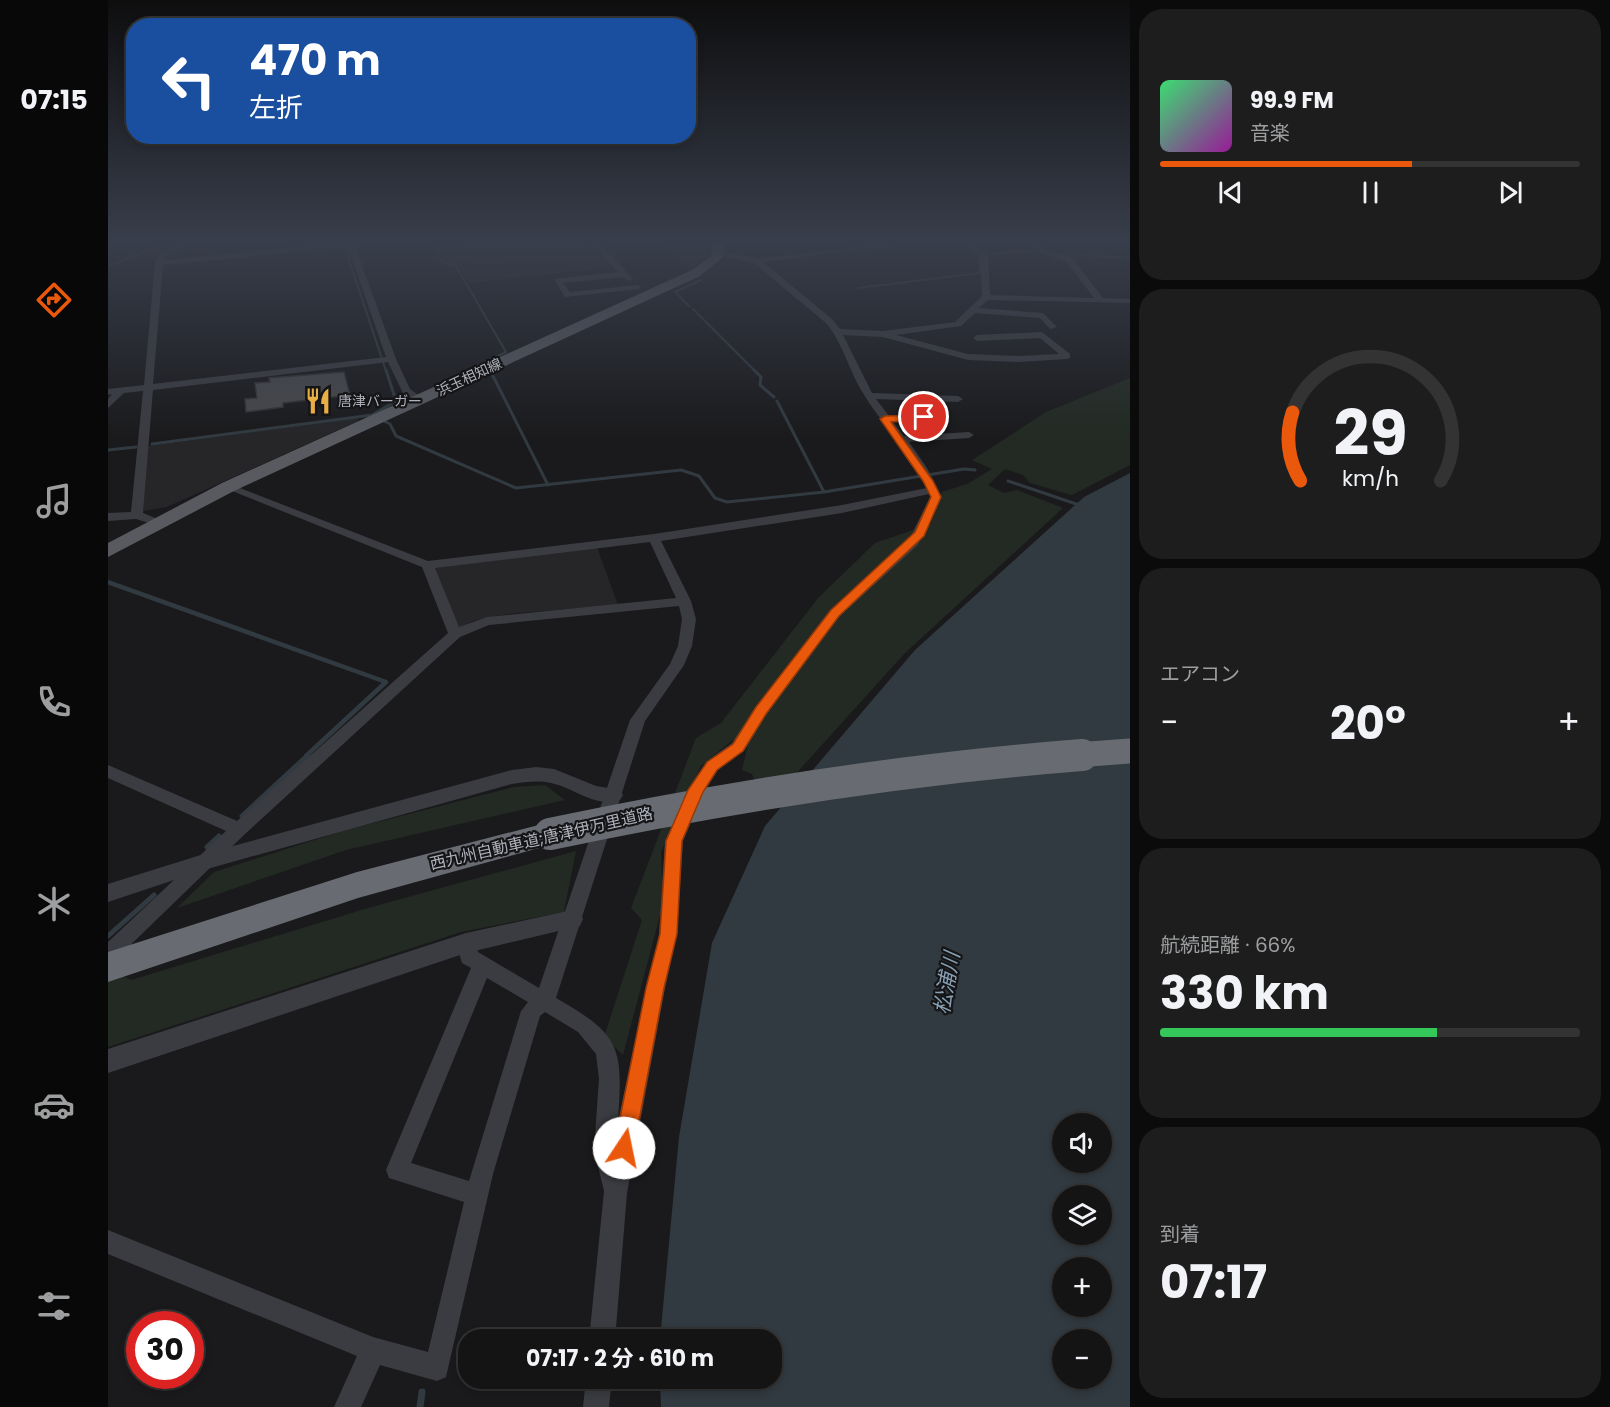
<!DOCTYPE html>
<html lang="ja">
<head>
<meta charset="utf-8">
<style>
	:root { --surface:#141415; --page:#1d1d1e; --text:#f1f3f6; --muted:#9d9ea0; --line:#333334; --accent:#ea580c }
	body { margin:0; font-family:Poppins,"Noto Sans JP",sans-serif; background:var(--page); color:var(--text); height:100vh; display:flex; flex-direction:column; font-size:22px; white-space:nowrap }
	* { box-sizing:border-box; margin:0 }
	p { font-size:20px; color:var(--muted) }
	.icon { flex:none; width:33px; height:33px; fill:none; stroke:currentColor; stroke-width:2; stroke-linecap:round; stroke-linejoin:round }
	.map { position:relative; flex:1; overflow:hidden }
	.drawer { display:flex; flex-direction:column; gap:9px; padding:9px; background:#0b0b0c; width:480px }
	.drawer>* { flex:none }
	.banner { position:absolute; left:18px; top:18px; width:570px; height:126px; border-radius:24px; box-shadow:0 3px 9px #0003,0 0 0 2px var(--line); background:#1a4fa0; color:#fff; overflow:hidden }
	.controls { position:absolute; left:944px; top:1113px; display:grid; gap:12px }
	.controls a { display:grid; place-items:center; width:60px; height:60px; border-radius:50%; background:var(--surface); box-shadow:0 3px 9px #0003,0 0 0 2px var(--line); font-size:30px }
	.speed { position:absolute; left:18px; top:1311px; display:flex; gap:12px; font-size:30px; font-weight:700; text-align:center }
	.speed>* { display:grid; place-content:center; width:78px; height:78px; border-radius:50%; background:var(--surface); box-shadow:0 3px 9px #0003,0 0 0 2px var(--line); line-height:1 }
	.speed .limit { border:9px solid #d22; background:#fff; color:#111 }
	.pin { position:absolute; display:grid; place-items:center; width:51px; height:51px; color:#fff; margin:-26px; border:3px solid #fff; border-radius:50%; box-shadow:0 2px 6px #0007 }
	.me { position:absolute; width:66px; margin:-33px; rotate:11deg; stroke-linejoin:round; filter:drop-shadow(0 0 4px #0008) }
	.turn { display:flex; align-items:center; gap:21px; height:126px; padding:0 24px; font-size:27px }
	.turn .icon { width:78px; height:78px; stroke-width:2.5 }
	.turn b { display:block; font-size:42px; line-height:51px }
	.big { font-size:45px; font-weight:700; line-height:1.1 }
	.drawer .tile { flex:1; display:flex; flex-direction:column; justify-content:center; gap:9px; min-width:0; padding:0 21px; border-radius:24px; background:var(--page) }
	.drawer .dial { align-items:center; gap:0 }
	.dial svg { height:156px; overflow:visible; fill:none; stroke:var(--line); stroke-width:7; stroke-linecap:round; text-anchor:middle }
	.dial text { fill:var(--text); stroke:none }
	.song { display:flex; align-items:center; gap:18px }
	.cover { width:72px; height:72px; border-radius:9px; background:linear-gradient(135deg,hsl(140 70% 55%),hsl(300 70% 35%)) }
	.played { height:6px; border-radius:3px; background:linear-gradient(90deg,var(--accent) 60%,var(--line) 60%) }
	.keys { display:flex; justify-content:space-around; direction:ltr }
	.heat { display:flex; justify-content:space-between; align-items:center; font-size:33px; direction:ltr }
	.charge { height:9px; border-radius:4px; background:linear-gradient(90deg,#34c759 66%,var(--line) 0) }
	.trip { position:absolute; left:350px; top:1329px; width:324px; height:60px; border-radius:24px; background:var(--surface); box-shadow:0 3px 9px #0003,0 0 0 2px var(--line); font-weight:700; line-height:60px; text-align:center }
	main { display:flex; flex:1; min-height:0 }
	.tab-bar { display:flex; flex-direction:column; width:108px; justify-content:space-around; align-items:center; background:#080808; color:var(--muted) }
	.tab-bar .icon { width:42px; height:42px }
	.tab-bar .active { color:var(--accent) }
	.tab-bar b { font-size:27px; color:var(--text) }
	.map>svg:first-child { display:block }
	.built { fill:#262629 }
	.green { fill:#222a23 }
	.water { fill:#313a40; fill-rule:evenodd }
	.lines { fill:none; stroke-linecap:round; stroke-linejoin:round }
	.stream-far4 { stroke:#313a40; stroke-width:2 }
	.stream-far3 { stroke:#313a40; stroke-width:3 }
	.stream-far2 { stroke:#313a40; stroke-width:4.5 }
	.stream-far1 { stroke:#313a40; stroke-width:5 }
	.stream { stroke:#313a40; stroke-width:7 }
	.building { fill:#47484c; stroke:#343438; stroke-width:1.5 }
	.minor { fill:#3b3c41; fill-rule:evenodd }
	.tertiary { fill:#3b3c41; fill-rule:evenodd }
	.primary { fill:#585a60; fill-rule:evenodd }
	.motorway { fill:#686b72; fill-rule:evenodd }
	.motorway-bridge-far1 { stroke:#686b72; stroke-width:25 }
	.motorway-bridge { stroke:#686b72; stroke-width:32 }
	.route { fill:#ea580c; stroke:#983908; stroke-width:1.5 }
	.labels { text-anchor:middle; stroke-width:4.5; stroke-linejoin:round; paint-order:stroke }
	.far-street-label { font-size:14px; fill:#aeb2bb; stroke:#151517 }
	.far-poi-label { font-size:14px; fill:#aeb2bb; stroke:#151517; text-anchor:start }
	.street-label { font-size:16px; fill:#aeb2bb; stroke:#151517 }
	.near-water-label { font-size:21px; font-style:italic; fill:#87a0b3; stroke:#151517 }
</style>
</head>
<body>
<main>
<nav class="tab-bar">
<b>07:15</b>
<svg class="icon active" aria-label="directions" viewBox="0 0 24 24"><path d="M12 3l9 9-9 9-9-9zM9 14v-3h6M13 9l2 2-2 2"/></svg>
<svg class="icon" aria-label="music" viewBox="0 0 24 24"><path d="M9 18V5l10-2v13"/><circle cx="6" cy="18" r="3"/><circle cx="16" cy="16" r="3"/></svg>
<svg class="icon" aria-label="phone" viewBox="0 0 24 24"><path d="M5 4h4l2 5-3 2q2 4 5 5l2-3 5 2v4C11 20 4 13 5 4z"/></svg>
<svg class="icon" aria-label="climate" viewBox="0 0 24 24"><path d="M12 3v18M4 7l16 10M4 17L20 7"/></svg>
<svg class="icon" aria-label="car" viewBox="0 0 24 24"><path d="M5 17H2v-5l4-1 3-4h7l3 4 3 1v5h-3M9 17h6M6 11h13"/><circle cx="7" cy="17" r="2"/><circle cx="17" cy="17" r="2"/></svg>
<svg class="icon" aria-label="filters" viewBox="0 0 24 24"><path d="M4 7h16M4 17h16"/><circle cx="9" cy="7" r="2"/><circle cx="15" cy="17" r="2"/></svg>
</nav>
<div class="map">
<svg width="1022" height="1407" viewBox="0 0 1022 1407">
	<rect width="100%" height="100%" fill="#1a1a1c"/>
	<path class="built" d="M325,242h155l24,25 -143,16 -11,-17 -13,-3z
		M552,242h50l1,3 -6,12 -14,12z
		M250,418v3l-191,86 -24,4 5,-65z
		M487,542l23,63 -110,9 -32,6 -27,12 -19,-70z"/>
	<path class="green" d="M352,242h120l7,7 -116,11z
		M1022,378v87l-58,30 -42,-12 -7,-8 -18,-6 -17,16 16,8 13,-3 46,18 -159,146 -139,154 -13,-34 -10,-4 6,-26 -15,-4 -32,26 -40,86 2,52 -40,151 -19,-18 38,-117 -11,-12 65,-170 25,-15 97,-125 57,-55 56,-19 11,-32 25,-8 25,-15 -20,-9 74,-48z
		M437,785l20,15 -219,50 -169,58 37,-36 129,-41 171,-44z
		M468,851l-12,61 -103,20 -353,115v-72l4,-4 19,9 237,-72z"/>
	<path class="water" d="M1022,473v934h-469l-1,-28 111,-1v-38l-111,-1 19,-202 33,-194 53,-117 150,-176 169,-153zM954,1124h39v38h-39zM954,1196h39v38h-39zM954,1268h39v38h-39zM954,1340h39v38h-39z"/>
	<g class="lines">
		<path class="stream-far4" d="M235,242l43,129
			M323,242l12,21 13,3 50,86 -32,15
			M882,254l48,-3
			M954,254l68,4
			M0,266l63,-24
			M750,288l122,-15 -1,-19
			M581,306l-14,-14 26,-12
			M585,309l62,62"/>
		<path class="stream-far3" d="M278,370l10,31 -24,14 18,9 6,12 120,52 165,-18 18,6 16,22 12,4 97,-10 140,-23 11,1
			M646,370l7,7 -1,8 14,12
			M385,376l55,109
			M669,401l47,91
			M44,444l220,-29
			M0,450l28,-3
			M900,481l74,25"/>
		<path class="stream-far2" d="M0,582l278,100 -80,74"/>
		<path class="stream-far1" d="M134,816l66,-61
			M99,847l12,-11
			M0,936l46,-41"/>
		<path class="stream" d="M312,1407l2,-15"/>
	</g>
	<path class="building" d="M236,372l6,23 -67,8v4l-37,5 -1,-13 12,-1 -2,-15 15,-1 -1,-4z"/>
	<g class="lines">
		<path class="minor" d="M75,242h10l-27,14 -2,4 182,-18h36l-27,4 41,113 14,30 15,11 -8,2 -14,-9 -15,-31 -235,28 -10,123 22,9 -6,4 -23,-7 -28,2v-8l23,-1 12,-121 -19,2 -16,15v-9l4,-5 -4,1v-6l36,-4 11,-122 5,-10zM240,247l38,110 -233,27 10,-119z
			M482,242h8l35,37 -4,2 -7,-4 -59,6 7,9 67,-7 4,2 -1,2 -75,8 -11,-18 64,-7z
			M792,242h22l-159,20 69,57 8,10 43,2 72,-9 27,-26 -2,-41 -21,-13h9l20,12 2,41 104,3 -28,-37 -24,-7 -16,-12h9l13,8 24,7 31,41 27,1v4l-142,-3 -9,8 64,5 14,14 -7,2 -10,-11 -65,-5 -14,13 -65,9 72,19 50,2 41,-2 -19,-16 -63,3 -4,-3 4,-3 65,-3 28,22v4l-3,1 -49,3 -50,-2 -85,-23 -40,-2 29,58 86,3 5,3 -5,3 -82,-3 13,17 54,-3 5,3 -5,3 -50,3 11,14 65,-4 5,3 -5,3 -60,4 18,26 15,29 -24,48 -78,71 -74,99 -22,36 -26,19 -14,22 -21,49 -6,93 -12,54 -38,205 -12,147h-26l15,-149 -10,-41 5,-71 -3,-25 -18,-22 -33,-20 -5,4 -47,158 -47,203 -9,4 -57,-16 -19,42h-27l23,-51 -249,-102v-24l265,107 55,15 36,-150 -75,-24 -3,-8 85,-202 -9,-5 -6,-20 3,-6 7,-2 7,2 5,15 61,36 91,-268 40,-56 8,-18 4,-27 -3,-13 -190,19 -29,12 -215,197 -130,126 -7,2v-20l118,-111 -118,-53v-13l129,56 211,-188 -26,-66 -200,-80 2,-2h8l196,76 226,-27 188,-29 85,-17c-15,-37 -44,-61 -64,-95 -14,-22 -20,-50 -37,-70l-72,-60 -39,-10 4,-2 38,8zM821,494l1,3 -21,43 -79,70 -74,97 -24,36 -26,19 -18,29 -23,50 -6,93 -41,187c5,-74 3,-86 -62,-123l89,-277 39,-56 8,-19 4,-27 -5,-18 -30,-60 181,-28zM542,542l26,56 -189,19 -28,10 -24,-59zM379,978l41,24 -7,9 -52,170 -58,-18z
			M478,1378h26l-3,29h-26z"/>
		<path class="tertiary" d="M428,767l18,2 42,17 24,4 3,5 -3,5c-26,8 -45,-12 -69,-17 -13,-3 -26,-1 -39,1l-305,85 -99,33v-18l99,-31 305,-83z
			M464,910l8,2 3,7 -3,7 -114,27 -358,120v-24l358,-116z"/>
		<path class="primary" d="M605,242h12l-2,15 -23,19 -466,215 -126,66v-14l114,-60 470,-213 19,-14z"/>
		<path class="motorway" d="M442,822l11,4 4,8 -4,8 -203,56 -250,84v-30l249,-80z"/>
		<path class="motorway-bridge-far1" d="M955,756l67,-5"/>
		<path class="motorway-bridge" d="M442,834c176,-37 353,-65 532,-79"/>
	</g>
	<linearGradient id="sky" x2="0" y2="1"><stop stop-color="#0e0e0f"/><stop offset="0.55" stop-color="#383e4b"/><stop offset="1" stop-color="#383e4b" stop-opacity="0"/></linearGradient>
	<rect width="1022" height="439" fill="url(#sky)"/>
	<path class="route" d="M819,415v4l-3,1 -33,2 42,59 8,16 -17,39 -85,80 -73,98 -23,37 -26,19 -14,22 -21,49 -5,93 -13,54 -30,160 -3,7 -7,3 -7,-3 -3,-7 32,-160 14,-54 6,-93 22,-51 19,-28 26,-18 23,-37 75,-97 84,-78 16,-35 -8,-16 -43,-62 5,-3z"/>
	<defs>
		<g id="restaurant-bare" transform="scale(2.07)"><path d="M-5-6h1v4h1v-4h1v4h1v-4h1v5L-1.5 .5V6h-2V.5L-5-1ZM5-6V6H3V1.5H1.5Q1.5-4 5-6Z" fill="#e9af46" stroke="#151517" stroke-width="2.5" paint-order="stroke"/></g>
	</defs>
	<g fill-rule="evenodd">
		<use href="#restaurant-bare" x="210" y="401"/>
	</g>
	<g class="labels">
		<g class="far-street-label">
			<text transform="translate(361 377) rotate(-25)" y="5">浜玉相知線</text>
		</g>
		<g class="far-poi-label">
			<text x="230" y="406">唐津バーガー</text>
		</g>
		<g class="street-label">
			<text transform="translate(433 838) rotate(-13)" y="6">西九州自動車道;唐津伊万里道路</text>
		</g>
		<g class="near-water-label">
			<text transform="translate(839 983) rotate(-80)" y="7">松浦川</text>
		</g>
	</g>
</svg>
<div class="controls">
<a><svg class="icon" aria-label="sound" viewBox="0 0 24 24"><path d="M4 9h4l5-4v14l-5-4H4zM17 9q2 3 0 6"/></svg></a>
<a><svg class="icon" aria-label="layers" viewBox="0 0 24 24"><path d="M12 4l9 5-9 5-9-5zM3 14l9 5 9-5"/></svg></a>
<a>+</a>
<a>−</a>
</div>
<div class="speed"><div class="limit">30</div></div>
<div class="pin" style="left:816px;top:417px;background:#d93025"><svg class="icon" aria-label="arrive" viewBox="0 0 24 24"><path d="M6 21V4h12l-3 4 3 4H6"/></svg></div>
<svg class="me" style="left:516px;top:1148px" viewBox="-20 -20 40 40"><circle r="19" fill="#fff"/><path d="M0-13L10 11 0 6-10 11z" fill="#ea580c"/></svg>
<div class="trip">07:17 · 2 分 · 610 m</div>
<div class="banner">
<div class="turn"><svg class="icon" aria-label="left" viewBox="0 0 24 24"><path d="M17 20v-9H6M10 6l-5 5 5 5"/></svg><div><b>470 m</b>左折</div></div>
</div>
</div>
<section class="drawer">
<div class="tile">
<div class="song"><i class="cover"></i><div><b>99.9 FM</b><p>音楽</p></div></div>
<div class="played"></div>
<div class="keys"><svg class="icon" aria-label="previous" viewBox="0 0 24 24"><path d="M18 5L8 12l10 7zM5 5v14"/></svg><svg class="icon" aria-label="pause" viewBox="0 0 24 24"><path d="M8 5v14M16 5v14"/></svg><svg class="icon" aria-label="next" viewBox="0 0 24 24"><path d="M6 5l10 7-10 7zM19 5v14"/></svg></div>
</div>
<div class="tile dial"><svg viewBox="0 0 100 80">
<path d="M14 69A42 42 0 1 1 86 69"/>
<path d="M14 69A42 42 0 0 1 10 34" stroke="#ea580c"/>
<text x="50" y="56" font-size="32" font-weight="700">29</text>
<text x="50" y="72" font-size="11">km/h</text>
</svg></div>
<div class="tile"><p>エアコン</p>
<div class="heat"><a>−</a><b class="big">20°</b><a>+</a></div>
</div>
<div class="tile"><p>航続距離 · 66%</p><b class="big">330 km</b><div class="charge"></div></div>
<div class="tile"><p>到着</p><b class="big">07:17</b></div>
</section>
</main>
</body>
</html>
